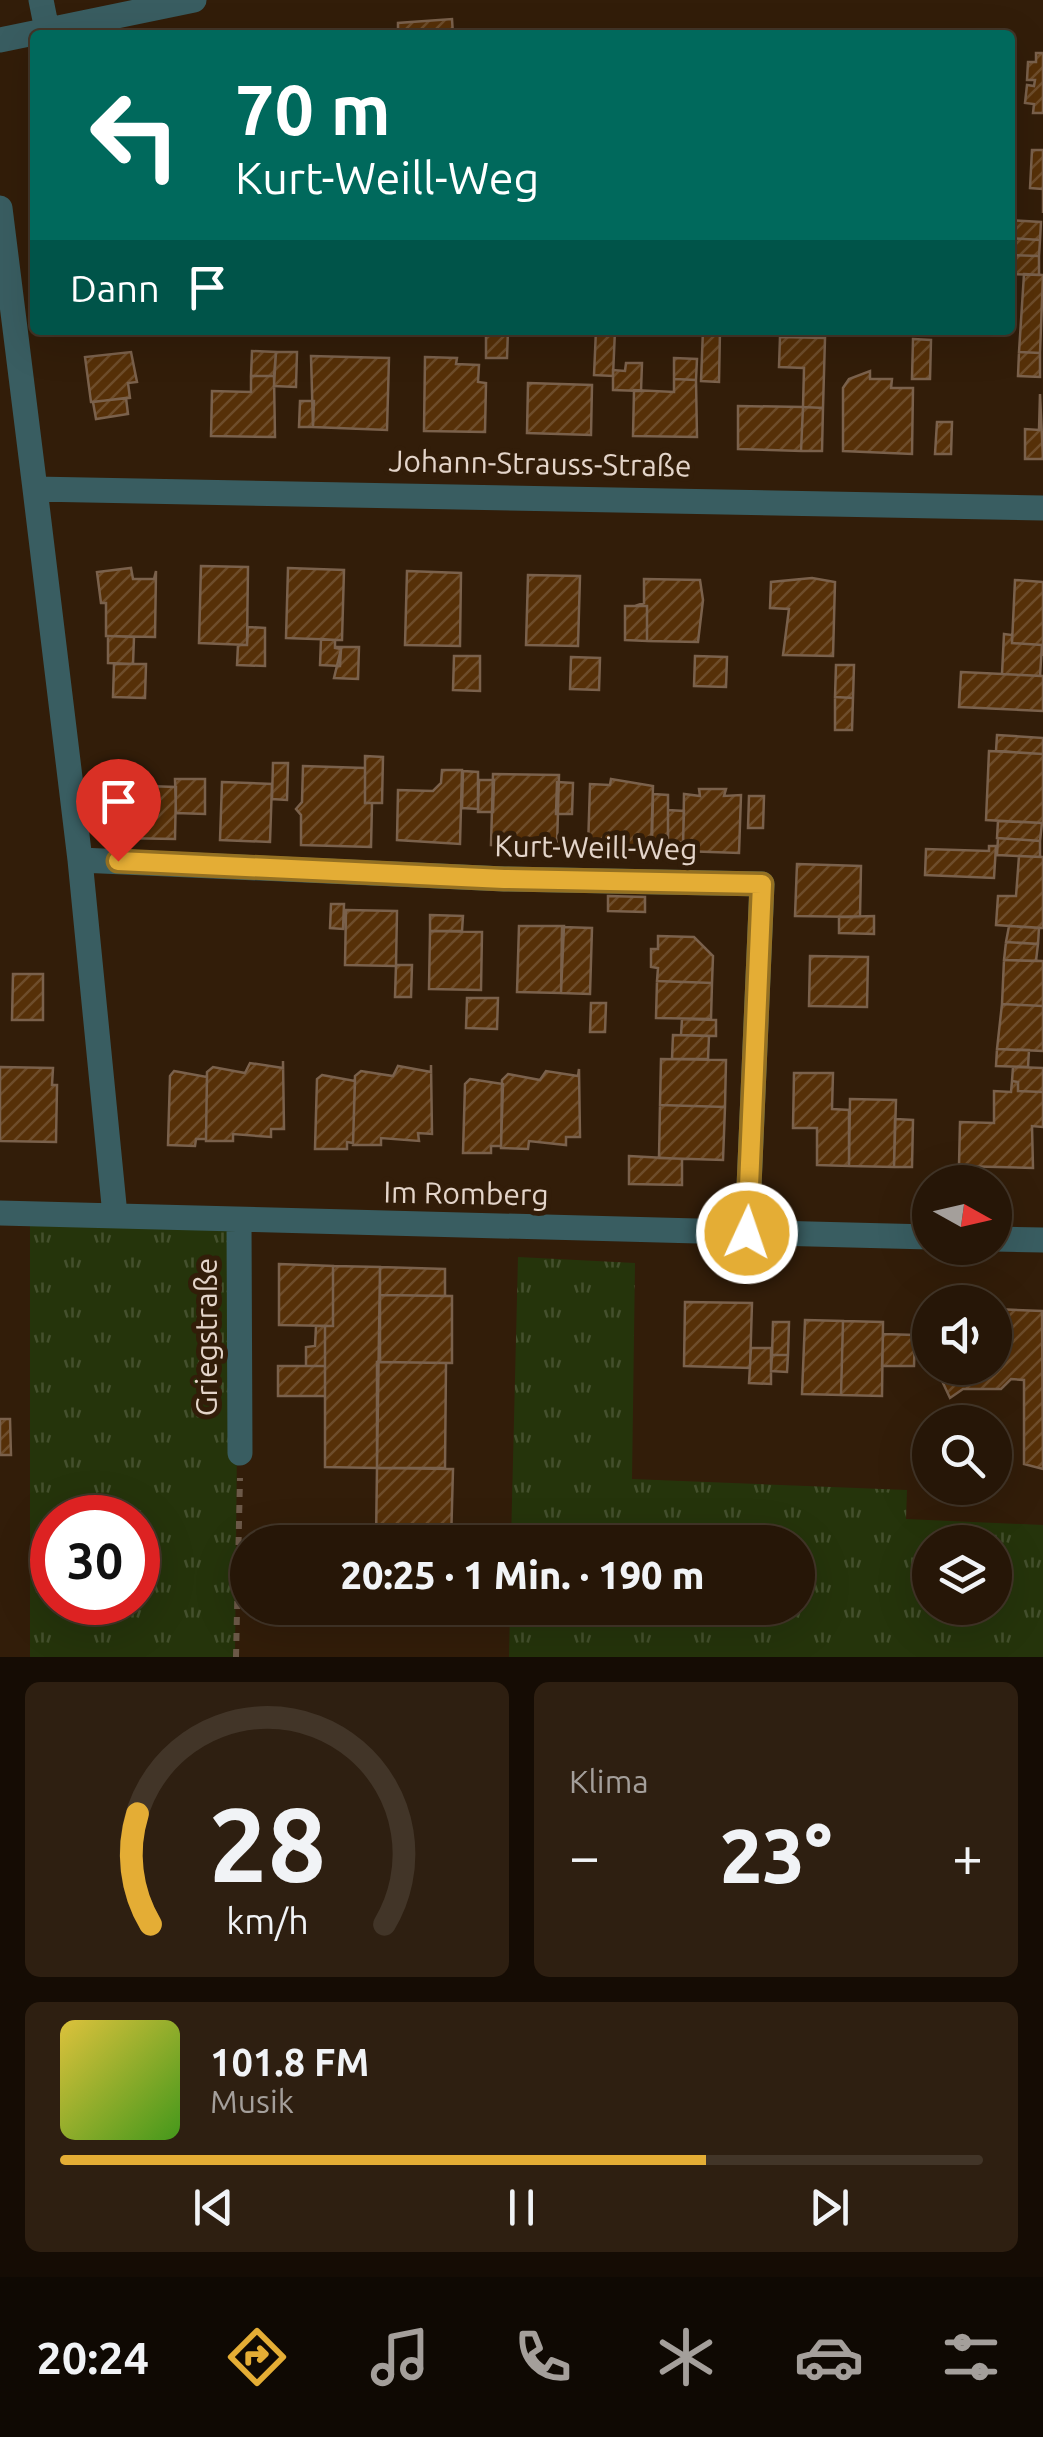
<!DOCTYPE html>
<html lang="de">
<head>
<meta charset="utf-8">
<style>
	:root { --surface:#261607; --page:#2e1f11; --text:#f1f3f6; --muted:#a49f9b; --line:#423528; --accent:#e4ad35 }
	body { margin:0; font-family:Ubuntu,sans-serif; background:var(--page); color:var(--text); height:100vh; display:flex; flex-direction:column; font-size:38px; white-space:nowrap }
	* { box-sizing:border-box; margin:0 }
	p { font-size:32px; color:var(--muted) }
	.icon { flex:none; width:55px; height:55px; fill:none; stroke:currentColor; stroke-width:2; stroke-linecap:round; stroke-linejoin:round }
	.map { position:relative; height:1657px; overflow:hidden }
	.drawer { display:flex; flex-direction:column; gap:25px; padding:25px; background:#150c04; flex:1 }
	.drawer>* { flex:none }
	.banner { position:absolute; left:30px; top:30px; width:985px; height:305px; border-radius:10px; box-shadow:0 10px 40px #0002,0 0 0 2px var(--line); background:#00695c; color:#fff; overflow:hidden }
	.needle { width:65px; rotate:98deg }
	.tools { position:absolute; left:912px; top:1165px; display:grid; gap:20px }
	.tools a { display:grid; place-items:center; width:100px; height:100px; border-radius:50%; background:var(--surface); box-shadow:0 10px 40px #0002,0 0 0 2px var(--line); font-size:50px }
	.speed { position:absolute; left:30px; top:1495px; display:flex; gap:20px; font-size:50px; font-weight:700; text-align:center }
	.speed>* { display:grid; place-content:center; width:130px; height:130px; border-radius:50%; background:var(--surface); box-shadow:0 10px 40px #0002,0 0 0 2px var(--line); line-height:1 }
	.speed .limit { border:15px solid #d22; background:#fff; color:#111 }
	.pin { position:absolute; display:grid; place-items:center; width:85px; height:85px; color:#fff; margin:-102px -42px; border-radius:50% 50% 50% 0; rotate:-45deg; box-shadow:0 0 10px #0007 }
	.pin .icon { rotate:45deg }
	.me { position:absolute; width:110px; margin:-55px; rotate:3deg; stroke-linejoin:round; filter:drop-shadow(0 0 8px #0008) }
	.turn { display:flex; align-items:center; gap:35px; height:210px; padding:0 40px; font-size:45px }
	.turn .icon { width:130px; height:130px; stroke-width:2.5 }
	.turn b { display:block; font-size:70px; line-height:85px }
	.then { display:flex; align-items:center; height:95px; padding:0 40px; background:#0003; gap:20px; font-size:38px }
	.big { font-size:75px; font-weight:800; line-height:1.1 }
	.drawer .card { flex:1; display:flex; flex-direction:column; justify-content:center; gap:15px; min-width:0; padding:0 35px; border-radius:15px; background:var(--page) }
	.drawer .dial { align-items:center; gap:0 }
	.dial svg { height:260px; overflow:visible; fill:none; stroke:var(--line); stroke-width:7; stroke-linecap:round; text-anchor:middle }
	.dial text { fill:var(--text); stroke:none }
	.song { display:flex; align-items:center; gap:30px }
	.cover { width:120px; height:120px; border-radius:15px; background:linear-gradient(135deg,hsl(50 70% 55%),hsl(100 70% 35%)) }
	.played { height:10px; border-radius:5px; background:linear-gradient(90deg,var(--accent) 70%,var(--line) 70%) }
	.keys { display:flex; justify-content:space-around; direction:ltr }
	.heat { display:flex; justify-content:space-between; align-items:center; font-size:55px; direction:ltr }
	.drawer .tiles { flex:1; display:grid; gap:25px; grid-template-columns:1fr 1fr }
	.card:last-child { grid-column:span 2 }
	.trip { position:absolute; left:230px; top:1525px; width:585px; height:100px; border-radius:50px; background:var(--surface); box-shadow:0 10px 40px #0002,0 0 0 2px var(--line); font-weight:800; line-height:100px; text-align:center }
	.tab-bar { display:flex; height:160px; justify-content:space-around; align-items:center; background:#0f0903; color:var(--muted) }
	.tab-bar .icon { width:70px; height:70px }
	.tab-bar .on { color:var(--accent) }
	.tab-bar b { font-size:45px; color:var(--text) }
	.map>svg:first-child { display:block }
	.grass { fill:url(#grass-tufts); fill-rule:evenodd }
	.building { fill:url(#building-hatch); stroke:#7a614c; stroke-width:2.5 }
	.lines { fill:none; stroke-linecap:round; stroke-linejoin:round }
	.path { stroke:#6c5948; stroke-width:6; stroke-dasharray:8 8; stroke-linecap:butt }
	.minor { stroke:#395d61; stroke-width:25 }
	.route-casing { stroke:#947022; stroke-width:25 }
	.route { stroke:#e4ad35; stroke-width:18 }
	.labels { text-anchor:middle; stroke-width:10; stroke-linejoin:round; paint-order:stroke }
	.street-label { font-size:30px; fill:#e4d5ca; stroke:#321d09 }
</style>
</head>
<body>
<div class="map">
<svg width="1043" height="1657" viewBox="0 0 1043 1657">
	<defs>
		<pattern id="grass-tufts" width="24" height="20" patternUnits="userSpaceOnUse" patternTransform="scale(2.5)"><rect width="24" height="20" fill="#25340b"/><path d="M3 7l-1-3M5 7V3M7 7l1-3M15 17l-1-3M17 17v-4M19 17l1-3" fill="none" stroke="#44502d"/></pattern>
		<pattern id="building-hatch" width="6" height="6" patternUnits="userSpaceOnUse" patternTransform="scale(2.5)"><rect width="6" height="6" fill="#563008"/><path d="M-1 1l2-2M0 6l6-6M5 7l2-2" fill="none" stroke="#6e4d2b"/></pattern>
	</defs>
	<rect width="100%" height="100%" fill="#321d09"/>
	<path class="grass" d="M30,1213l209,9 -4,435h-205zM52,1518h86v84h-86z
		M518,1257l117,6 -3,216 275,11 -1,29 137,6v132h-534l1,-49h288v-66h-287zM930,1542h65v66h-65z"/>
	<path class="building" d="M452,19l1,16h-55v-12z
		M1036,53h7v60h-10l1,-9 -9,-1 2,-18 7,1 1,-6h-8l1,-18h8z
		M1032,150h11v63v-24l-13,-1z
		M1010,220l31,2 -1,18 -30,-2z
		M1010,238l30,2 -1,16 -29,-1z
		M1010,255l29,1v19l-29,-1z
		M1024,274l19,1 -3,78 -21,-1z
		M486,330h22l-1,28h-21z
		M596,330h19l-2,46 -19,-1z
		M703,330h17l-1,52 -18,-1z
		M780,337l45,1 -2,70 -20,-1 1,-39 -25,-1z
		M913,339l18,1 -1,39h-18z
		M252,351l24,1 -2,24h-23z
		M131,352l6,30 -9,1 2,15 -39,4 -6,-45z
		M276,352h21l-1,35 -22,-1z
		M1019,352l21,1v24l-22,-1z
		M311,356l78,2 -2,72 -74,-3z
		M425,357l32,1 -1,6 23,1 -1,17 8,1 -1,49 -61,-1z
		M674,358l23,1 -1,21 -22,-1z
		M626,363h16l-1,28 -28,-1v-20l12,1z
		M870,371v8h22l-1,9h22l-1,66 -69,-3v-63l6,-9z
		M251,376h23l1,61 -64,-1 1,-45 39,1z
		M674,379l22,1 1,57 -64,-1 1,-46 40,2z
		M528,383l64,2 -1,50 -64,-2z
		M1040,394l3,65h-18v-30l14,1z
		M126,398l2,16 -32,5 -3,-17z
		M300,401h14l-1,26h-14z
		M738,406l65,1 -2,44 -63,-2z
		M803,407l20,1 -1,43h-21z
		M937,422h15l-1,32h-16z
		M201,566l47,1 -1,78 -48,-2z
		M131,568l2,11h21l2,-8 -1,66 -49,-1v-33h-5l-4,-31z
		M288,568l56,2 -2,70 -56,-2z
		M407,571l54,2 -1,73 -55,-1z
		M528,575l52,1 -2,70 -52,-1z
		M812,578l23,4 -2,74 -50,-1 6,-46 -19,-1 1,-26z
		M644,579l56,1 3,20 -5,42 -51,-1v-35h-12l9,-3z
		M1015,580l28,2v74l-1,-11 -30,-2z
		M625,606h22v35l-22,-1z
		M248,627l17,1v38l-28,-1 1,-20h9z
		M1004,634l8,1v8l30,2 -2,31 -38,-2z
		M108,636l26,1 -1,27 -25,-1z
		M321,639l14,1v8l6,1 -1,17 -20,-1z
		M335,647h24l-1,32 -24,-1 7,-29z
		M454,656h26v35l-27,-1z
		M695,656l32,1 -1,30 -32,-1z
		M571,657l29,1 -1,32 -29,-1z
		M114,664h32l-1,34 -32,-1z
		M836,665h18l-1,33 -18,-1z
		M961,672l82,4v35l-84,-4z
		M835,697l18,1 -1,32h-17z
		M997,735l46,3v16l-47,-3z
		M989,751l54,3v69l-57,-3z
		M365,756l18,1 -1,46h-17z
		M273,763h15l-1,37 -15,-1z
		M303,766l62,2v35h7l-1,44 -70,-2v-30l-5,-6 6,-7z
		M442,770h20l-2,74 -63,-4 1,-50 35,1 8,-8z
		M463,771l15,1v37l-16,-1z
		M493,774l66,1 -2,72 -25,-1 1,6 -19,-1 2,-5 -25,-1z
		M175,779h30v35l-29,-1z
		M611,779l42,7 -2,63h-21v5l-42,-6 2,-64 20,1z
		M132,780l14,6 30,1 -1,52 -56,-1 2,-53z
		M479,780h15l-1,32h-15z
		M222,782l50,2 -2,58 -50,-2z
		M557,782l16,1 -1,31h-16z
		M699,789h27l-2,7 17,-1 -2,58 -56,-2 1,-57 16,2z
		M653,794l15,1v47h-16z
		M749,796h15l-1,32h-15z
		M668,810l16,1 -1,31h-15z
		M998,821l44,2 -2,18 -43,-3z
		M998,838l42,3v16l-43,-2z
		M989,846h7l-2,32 -69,-3 1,-26 63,2z
		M1019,856l24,1v71l-47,-3 2,-29h18z
		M797,864l64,2 -1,51 -65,-1z
		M608,896l37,1v15l-37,-1z
		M331,904h13l-1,25 -13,-1z
		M346,910l51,1 -1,55 -51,-1z
		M430,915l33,1 -1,15h-32z
		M874,916v18l-35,-1v-16z
		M519,926h45l-3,67 -44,-1z
		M1009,926l30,2 -1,16 -32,-2z
		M562,927l30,1 -2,66 -29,-1z
		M430,931l52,1 -1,58 -52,-1z
		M658,936l36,1 19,19 -1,27 -55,-2 1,-13 -7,-1v-18h7z
		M1006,942l32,2 -2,17 -32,-1z
		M810,956l58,1 -1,50 -58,-1z
		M1004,960l39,1v45l-41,-2z
		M396,965h16l-1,32h-16z
		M13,974h30v46h-31z
		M657,981l55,2 -1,36 -55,-1z
		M467,998h31l-1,31 -31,-1z
		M591,1003h15l-1,29h-15z
		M1002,1004l41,2v45l-46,-2z
		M682,1019l34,1v16l-35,-1z
		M673,1035l36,1 -1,23h-36z
		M997,1049l32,1 -1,17 -32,-1z
		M661,1059l65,1 -1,47 -65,-2z
		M283,1061l1,68h-13v8l-38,-3v7h-27l1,-69 6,-5 32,6 5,-10 33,5z
		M431,1065l1,69 -14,-1 1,8 -38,-3v7h-28l2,-69 6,-5 32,5 5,-10 33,6z
		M0,1067l53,1 -1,17h5l-1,57 -56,-1z
		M1013,1067l30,1v24l-25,-1v-9l-6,-1z
		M579,1069l1,68h-14v8l-37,-4 -1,8 -27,-1 1,-68 6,-6 32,6 6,-9 32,5z
		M174,1071l33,6 -1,62h-10l-1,7 -27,-1 2,-69z
		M794,1073h39l-1,36 17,1v56l-32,-1v-37h-24z
		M322,1075l33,6 -2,62 -6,-1v7h-32l2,-70z
		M470,1079l33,5 -2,62h-10v7h-28l2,-69z
		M1012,1081l6,1v9l25,1v35l-11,-1 1,42 -74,-2 1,-44 34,1v-32l17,1z
		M850,1099l46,1 -2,67 -45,-1z
		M660,1105l65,2 -2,53 -64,-2z
		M895,1119l18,1 -1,47h-18z
		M629,1156l53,3v26l-53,-1z
		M279,1264l54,2v60l-54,-1z
		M333,1266l47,1 -3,201 -52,-1v-141h8z
		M380,1267l65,2v27l-65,-1z
		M380,1295l72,1v67l-72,-1z
		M685,1302l67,1 -2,65 -66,-2z
		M995,1309l47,2 1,158 -19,-5v-84l-13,-1 -10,10h-38l-13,9 -14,-30h59z
		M805,1320l38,1 -2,74 -39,-1z
		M843,1321l40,1 -1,74 -41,-1z
		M773,1322h16l-1,33h-16z
		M316,1326h9v40h-19v-19l9,-1z
		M883,1334l32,1 -1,31h-32z
		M751,1348h20v36l-22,-1z
		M772,1355h16l-1,17 -16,-1z
		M377,1362l69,1 -1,105h-68z
		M278,1366h47v30h-47z
		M0,1419h10l1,36h-11z
		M377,1468l76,1 -2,73h-75z"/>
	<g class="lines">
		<path class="path" d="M236,1657l4,-179"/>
		<path class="minor" d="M41,0l6,30
			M0,40l194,-40
			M0,208l35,281
			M80,860l425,19 257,5 -15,349
			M0,1213l930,24
			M115,1215l-35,-355 -45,-371 1008,19
			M239,1222l1,231
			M995,1239l48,1"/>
	</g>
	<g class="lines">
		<g class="route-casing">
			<path id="route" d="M118,861l386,18 258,5 -15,349"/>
		</g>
		<use href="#route" class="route"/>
	</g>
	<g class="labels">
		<g class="street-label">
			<text transform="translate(540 464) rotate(1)" y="10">Johann-Strauss-Straße</text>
			<text transform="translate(596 848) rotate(1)" y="10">Kurt-Weill-Weg</text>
			<text transform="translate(466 1194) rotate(1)" y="10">Im Romberg</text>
			<text transform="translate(207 1337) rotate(-90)" y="10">Griegstraße</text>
		</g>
	</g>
</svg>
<div class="tools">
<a><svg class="needle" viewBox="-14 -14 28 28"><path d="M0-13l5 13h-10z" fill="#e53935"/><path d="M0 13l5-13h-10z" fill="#a49f9b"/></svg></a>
<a><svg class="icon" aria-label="sound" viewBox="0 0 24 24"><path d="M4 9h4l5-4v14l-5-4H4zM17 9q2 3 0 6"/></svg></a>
<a><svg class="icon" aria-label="search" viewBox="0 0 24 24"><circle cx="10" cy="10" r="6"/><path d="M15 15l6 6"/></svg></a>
<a><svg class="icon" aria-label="layers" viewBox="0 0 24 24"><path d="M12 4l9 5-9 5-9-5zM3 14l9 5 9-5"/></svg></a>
</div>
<div class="speed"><div class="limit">30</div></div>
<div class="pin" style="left:118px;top:861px;background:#d93025"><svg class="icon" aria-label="arrive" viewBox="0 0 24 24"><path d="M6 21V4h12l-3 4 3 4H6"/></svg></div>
<svg class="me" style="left:747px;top:1233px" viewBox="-20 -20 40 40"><circle r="17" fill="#e4ad35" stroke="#fff" stroke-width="3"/><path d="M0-11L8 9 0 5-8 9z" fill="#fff"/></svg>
<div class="trip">20:25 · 1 Min. · 190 m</div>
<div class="banner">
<div class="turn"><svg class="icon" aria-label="left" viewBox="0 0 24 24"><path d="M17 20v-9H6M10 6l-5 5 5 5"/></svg><div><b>70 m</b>Kurt-Weill-Weg</div></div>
<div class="then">Dann<svg class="icon" aria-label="arrive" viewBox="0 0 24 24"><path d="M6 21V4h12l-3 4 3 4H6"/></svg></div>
</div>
</div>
<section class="drawer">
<div class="tiles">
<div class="card dial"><svg viewBox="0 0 100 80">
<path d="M14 69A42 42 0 1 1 86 69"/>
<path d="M14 69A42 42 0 0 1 10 35" stroke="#e4ad35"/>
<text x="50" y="56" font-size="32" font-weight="700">28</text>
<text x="50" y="72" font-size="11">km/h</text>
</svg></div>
<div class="card"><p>Klima</p>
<div class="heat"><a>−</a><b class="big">23°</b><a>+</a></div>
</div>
<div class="card">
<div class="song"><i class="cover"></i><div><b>101.8 FM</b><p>Musik</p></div></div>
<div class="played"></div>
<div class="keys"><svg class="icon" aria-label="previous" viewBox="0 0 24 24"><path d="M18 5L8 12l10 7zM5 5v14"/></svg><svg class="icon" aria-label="pause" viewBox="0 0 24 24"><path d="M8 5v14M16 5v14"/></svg><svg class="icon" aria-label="next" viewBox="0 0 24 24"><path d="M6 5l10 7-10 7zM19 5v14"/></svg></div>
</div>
</div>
</section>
<nav class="tab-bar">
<b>20:24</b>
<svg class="icon on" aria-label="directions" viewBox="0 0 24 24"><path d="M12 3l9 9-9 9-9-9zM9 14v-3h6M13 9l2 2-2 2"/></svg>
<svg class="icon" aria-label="music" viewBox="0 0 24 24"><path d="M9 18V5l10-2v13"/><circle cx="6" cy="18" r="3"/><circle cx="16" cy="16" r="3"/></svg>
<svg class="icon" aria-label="phone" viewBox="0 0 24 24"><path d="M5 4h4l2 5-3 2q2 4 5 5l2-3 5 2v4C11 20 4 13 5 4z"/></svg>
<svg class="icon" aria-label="climate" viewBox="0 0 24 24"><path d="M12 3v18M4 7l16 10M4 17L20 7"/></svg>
<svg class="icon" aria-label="car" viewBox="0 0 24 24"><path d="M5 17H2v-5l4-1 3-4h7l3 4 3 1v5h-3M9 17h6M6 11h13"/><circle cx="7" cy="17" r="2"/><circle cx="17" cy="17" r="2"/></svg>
<svg class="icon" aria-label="filters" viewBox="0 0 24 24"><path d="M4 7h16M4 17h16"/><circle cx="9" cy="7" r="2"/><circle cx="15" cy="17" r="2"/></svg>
</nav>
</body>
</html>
